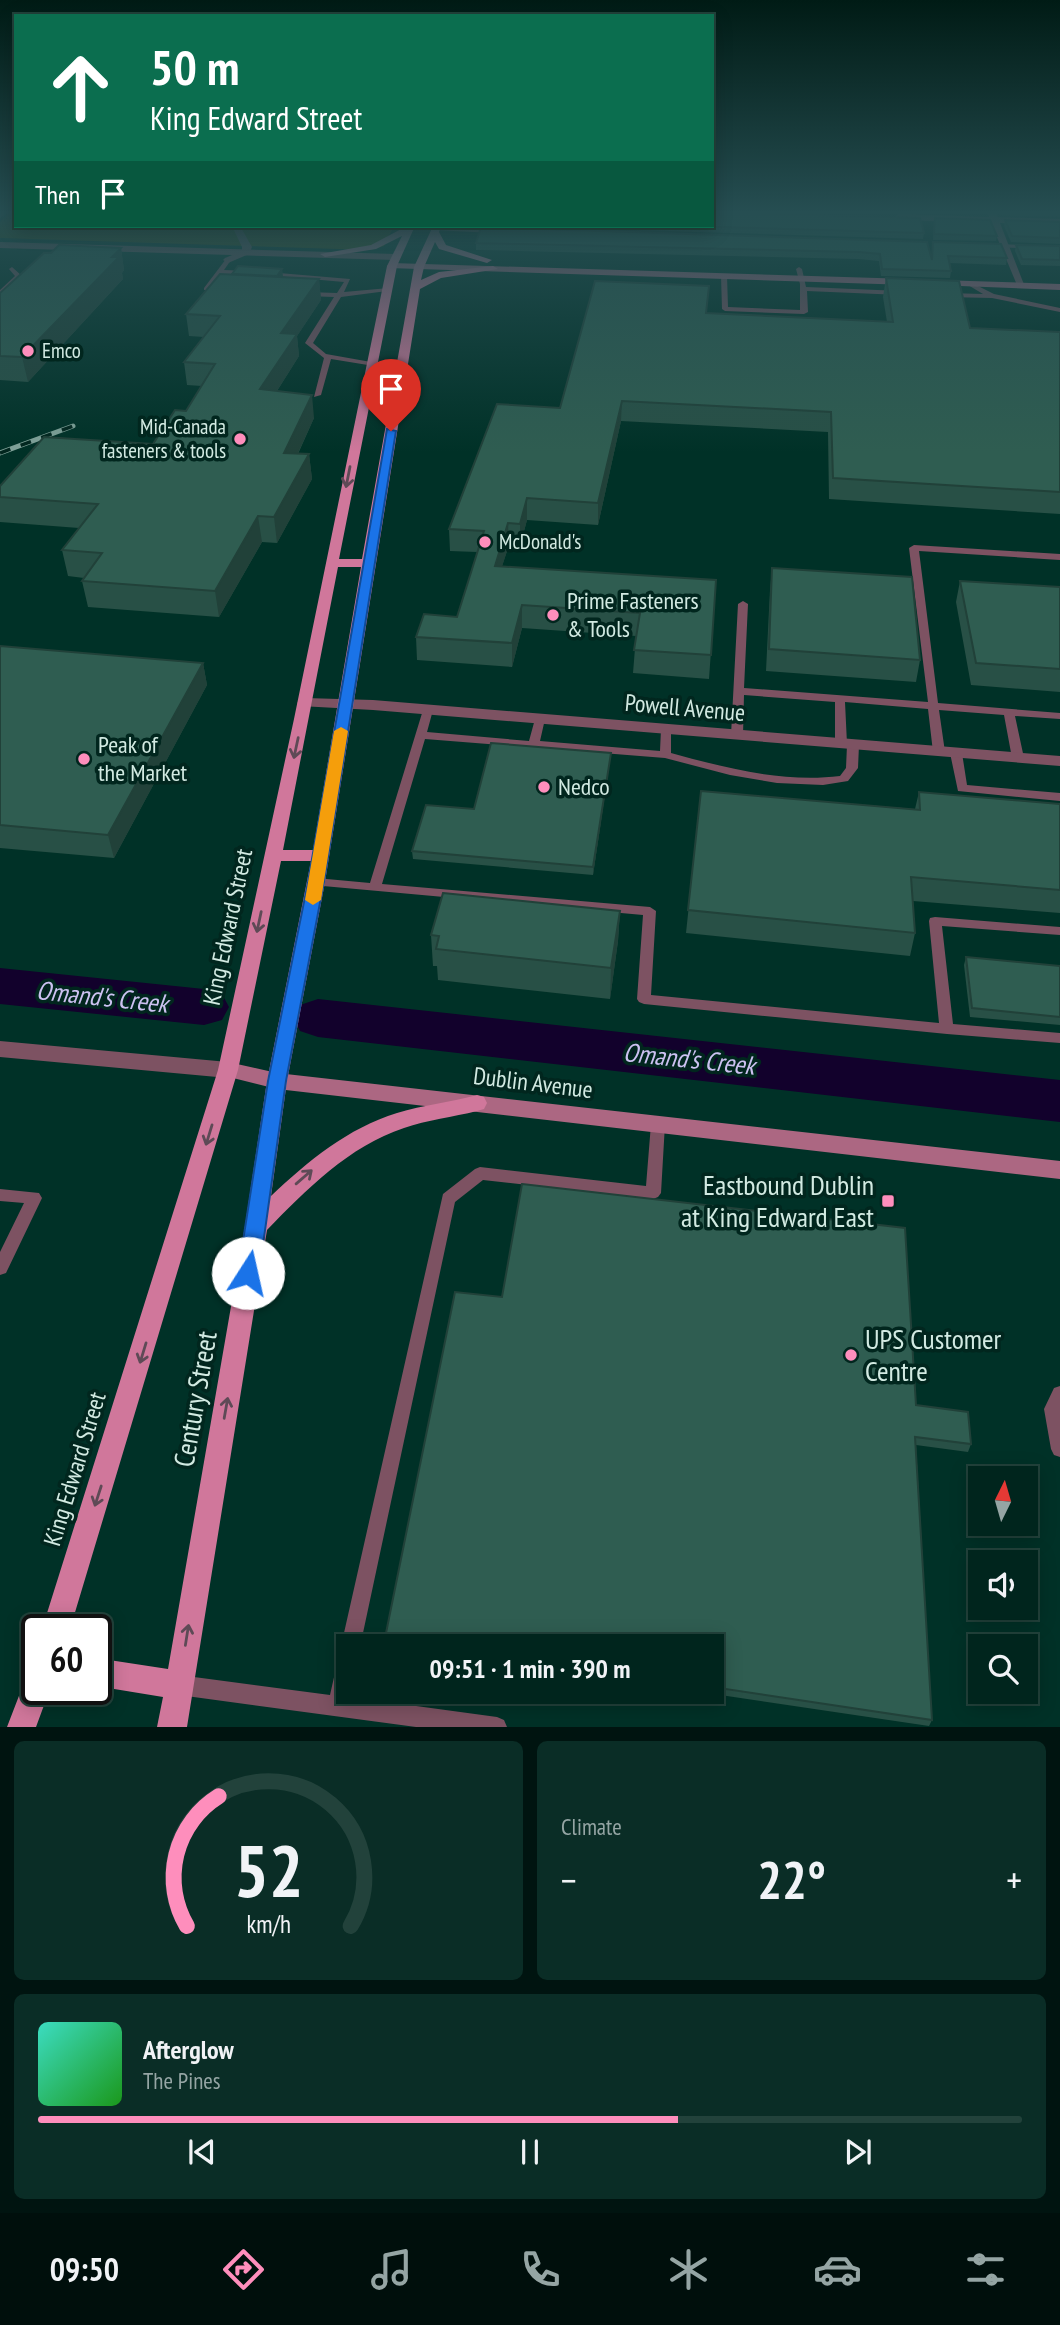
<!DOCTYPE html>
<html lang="en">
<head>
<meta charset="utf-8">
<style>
	:root { --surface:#00251d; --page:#0a2d26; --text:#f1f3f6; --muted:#95a5a4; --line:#22423b; --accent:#fe8ebc }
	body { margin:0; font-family:"PT Sans Narrow",sans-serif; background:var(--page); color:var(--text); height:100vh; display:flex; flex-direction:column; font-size:26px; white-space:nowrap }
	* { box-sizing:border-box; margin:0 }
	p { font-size:23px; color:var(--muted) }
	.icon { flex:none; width:38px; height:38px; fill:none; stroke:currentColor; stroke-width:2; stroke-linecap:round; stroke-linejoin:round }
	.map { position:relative; height:1727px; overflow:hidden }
	.drawer { display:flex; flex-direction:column; gap:14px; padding:14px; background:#001410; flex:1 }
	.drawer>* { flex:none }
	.hud { position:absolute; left:14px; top:14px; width:700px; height:214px; border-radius:0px; box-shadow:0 4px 18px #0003,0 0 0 2px var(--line); background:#0b6e4f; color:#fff; overflow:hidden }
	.needle { width:46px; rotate:5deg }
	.buttons { position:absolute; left:968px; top:1466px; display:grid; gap:14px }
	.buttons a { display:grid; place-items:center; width:70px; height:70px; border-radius:0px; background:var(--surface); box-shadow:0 4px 18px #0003,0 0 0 2px var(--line); font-size:35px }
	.speed { position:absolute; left:21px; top:1614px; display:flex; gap:14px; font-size:35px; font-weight:700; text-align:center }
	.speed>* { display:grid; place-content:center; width:91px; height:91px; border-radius:50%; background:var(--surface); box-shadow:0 4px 18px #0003,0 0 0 2px var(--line); line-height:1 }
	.speed .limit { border:4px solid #111; border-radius:10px; background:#fff; color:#111 }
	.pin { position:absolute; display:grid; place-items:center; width:60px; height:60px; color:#fff; margin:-72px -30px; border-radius:50% 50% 50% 0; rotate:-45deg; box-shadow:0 0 7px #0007 }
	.pin .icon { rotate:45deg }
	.me { position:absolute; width:77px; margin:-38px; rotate:10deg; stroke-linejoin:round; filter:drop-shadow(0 0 5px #0008) }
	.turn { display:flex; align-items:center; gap:24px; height:147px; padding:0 21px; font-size:32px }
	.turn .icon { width:91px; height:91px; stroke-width:2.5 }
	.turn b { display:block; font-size:49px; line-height:60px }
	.then { display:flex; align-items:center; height:66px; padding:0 21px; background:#0003; gap:14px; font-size:26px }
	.big { font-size:52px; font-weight:800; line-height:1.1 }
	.drawer .widget { flex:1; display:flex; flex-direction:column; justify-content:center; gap:10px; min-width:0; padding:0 24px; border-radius:10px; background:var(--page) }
	.drawer .dial { align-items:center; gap:0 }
	.dial svg { height:182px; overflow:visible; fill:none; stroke:var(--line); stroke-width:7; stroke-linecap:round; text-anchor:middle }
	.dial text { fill:var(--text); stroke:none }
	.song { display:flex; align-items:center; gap:21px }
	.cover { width:84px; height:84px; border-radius:10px; background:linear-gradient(135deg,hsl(170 70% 55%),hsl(120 70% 35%)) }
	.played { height:7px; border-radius:4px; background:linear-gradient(90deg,var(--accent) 65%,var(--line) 65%) }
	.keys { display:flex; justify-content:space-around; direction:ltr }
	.heat { display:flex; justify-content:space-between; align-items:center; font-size:38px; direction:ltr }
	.drawer .tiles { flex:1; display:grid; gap:14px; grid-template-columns:1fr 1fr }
	.widget:last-child { grid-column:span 2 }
	.trip { position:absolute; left:336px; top:1634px; width:388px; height:70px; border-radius:0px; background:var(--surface); box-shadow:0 4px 18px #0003,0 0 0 2px var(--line); font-weight:800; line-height:70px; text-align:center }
	.tabs { display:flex; height:112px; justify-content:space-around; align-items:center; background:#000f0c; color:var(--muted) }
	.tabs .icon { width:49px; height:49px }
	.tabs .active { color:var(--accent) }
	.tabs b { font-size:32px; color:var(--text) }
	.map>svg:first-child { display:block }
	.green { fill:#43490c }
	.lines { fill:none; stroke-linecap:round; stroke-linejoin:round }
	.river { fill:#12012c; fill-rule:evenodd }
	.service { fill:#7d5262; fill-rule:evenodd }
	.minor { fill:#7d5262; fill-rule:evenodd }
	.tertiary { fill:#7d5262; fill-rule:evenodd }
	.secondary { fill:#ac6782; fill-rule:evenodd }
	.primary { fill:#d0779b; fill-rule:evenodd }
	.rail-casing { stroke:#80a299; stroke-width:5 }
	.rail { stroke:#01261e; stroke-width:3.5; stroke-dasharray:11; stroke-linecap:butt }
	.wall { fill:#285046 }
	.shaded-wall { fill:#214139 }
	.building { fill:#2f5d51; stroke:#214139; stroke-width:2 }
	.oneway { stroke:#5e4a56 }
	.route { fill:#1a73e8; stroke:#114b97; stroke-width:2 }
	.slow { fill:#f59e0b }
	.poi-dot { fill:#fe8ebc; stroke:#01261e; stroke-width:2.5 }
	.labels { text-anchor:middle; stroke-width:7; stroke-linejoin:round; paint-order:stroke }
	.far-poi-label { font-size:21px; fill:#d2eae2; stroke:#01261e; text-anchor:start }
	.poi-label { font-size:24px; fill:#d2eae2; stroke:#01261e; text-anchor:start }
	.street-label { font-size:24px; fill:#d2eae2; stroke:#01261e }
	.water-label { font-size:26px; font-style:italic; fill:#ccc1f1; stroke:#01261e }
	.near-poi-label { font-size:28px; fill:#d2eae2; stroke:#01261e; text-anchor:end }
	.near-street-label { font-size:28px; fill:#d2eae2; stroke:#01261e }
</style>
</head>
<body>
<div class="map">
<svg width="1060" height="1727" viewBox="0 0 1060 1727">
	<rect width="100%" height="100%" fill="#003127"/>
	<path class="green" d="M12,211h4v15h378l-10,20 -14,4 -370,-12v-16z"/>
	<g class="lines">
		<path class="river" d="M0,968l204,21 18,5 7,13 -7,13 -18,5 -204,-21z
			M318,999l742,81v42l-742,-85 -18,-6 -7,-13 7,-13z"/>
		<path class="service" d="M435,227l59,2 3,2 -3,2 -61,-3z
			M995,244l65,2v4l-67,-3v-2z
			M226,259l5,1 -7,10 25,1 3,2 -3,2 -28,-1 -10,13 13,2v2l-20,-1v-2z
			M12,267l10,9 -22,20v-6l15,-14 -6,-7z
			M799,267l3,2 4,18 95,4 3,2 -3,2 -94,-4 1,21 -4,2 -79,-3 -3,-2 -1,-33 3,-2 3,2 1,31 72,3v-26l-4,-15z
			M267,272l83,7 -6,13 45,-4 1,1 -3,2 -46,6 -28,46 13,11 45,8h3v4l-43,-7 -10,36 -7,2 10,-39 -19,-15 29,-46 -27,-1 -3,-2 3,-2 30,1 7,-11 -79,-7v-2z
			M970,282l24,12 66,14v4l-68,-14 -45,-1 -3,-2 3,-2 36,1 -15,-9 -1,-1z
			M914,545l146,9v6l-141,-9 19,152 122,10v6l-45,-3 9,42 -2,2 -4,1 -6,-3 -8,-43 -65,-5 6,42 -6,3 -6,-3 -5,-43 -83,-7 2,42 -6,3 -6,-3v-42l-91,-7 -1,40 -6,3 -4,-1 -2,-2 7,-131 5,-3 5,3 -4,84 184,14 -19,-154z
			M428,707l5,3 -6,22 102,9 6,-22 5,-3 5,3 -5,22 120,10 1,-22 5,-3 5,3v24c55,15 112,30 169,23l6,-8 1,-23 6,-3 6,3 -1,23 -10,13 -25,4 -46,-2 -47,-8 -65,-17 -240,-19 -43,145 268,23 6,4 -5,84 288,28 -10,-102 1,-3 5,-1 125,10v8l-118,-9 11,98 107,9v10l-113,-9 -303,-30 -5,-2 -2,-3 6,-84 -331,-30 -2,-3 2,-3 4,-1 54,5 53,-173z
			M956,750l6,3 5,32 93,8v8l-102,-10 -8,-38z
			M658,1118l5,2 2,4 -4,69 -3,4 -5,2 -170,-19 -28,22 -95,445h-12v45h3l-1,5 147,20 7,3 3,7h-91l-237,-32 -7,-3 -3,-7 3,-7 7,-3 151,20 113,-501 32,-25 5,-2 166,19 5,-62 2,-4z
			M0,1189l39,4 3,5 -36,75 -6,2v-23l24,-49 -24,-2z
			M1060,1386v71l-6,-2 -3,-6 -7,-40 10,-21z"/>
		<path class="minor" d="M0,211h9l-9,7z
			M987,211h8l3,6 62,2v6l-60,-2 25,64 -8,-2 -26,-62 -92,-3 -4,-3 4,-3 90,3z
			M232,226h8l12,21 -3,7 -21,9 -5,-3 2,-2 17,-7v-4z
			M305,698l68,2 687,56v10l-687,-56 -73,-4 -3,-3z
			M0,1041l228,21 7,3 3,5 -3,5 -7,3 -228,-21z"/>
		<path class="tertiary" d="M0,242l395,12 5,3 -5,3 -395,-12z"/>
		<path class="secondary" d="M392,263l518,16 5,3 -5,3 -521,-17 -2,-2z
			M938,280l122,4v6l-125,-5 -2,-2z
			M228,1062l49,11 783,88v18l-783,-90 -56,-14 -3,-5 3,-5z"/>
		<path class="primary" d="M407,226h8l-18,40 -58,293h23l52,-292 19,-41h8l-2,6 7,13 46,15 -5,3 -48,-14 -4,-7 -11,25 -3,13 18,-8 54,-6 5,3 -57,9 -21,11 -95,593 -38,199 -16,115c37,-35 77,-68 126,-83 26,-8 54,-11 80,-18l7,2 3,6 -3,6 -7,2c-24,6 -50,9 -73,17 -55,18 -98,62 -137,102l-80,497h-30l6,-30 -67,-11v-28l72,11 77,-443 22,-145 44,-220h-30l-43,209 -168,559h-28l176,-559 76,-351 93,-453 15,-30 -26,13 -51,8 -5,-3 51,-9zM338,567h23l-48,283h-30z
			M37,1671v18h13l-14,38h-29l20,-52z"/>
		<g class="rail-casing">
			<path id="rail" d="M0,453l73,-27"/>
		</g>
		<use href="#rail" class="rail"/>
	</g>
	<path class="wall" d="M816,211h101l-1,2z
		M935,211h51l-1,3 -50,-1z
		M997,211h63v6l-60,-2z
		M1005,220l55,2v22l-49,-2 -7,-16z
		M934,224l63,12 -1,5 -63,-1z
		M509,226h203l212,7 -1,6z
		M927,242l4,16 2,-16 74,16 -1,7 -56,-2 1,8 -1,7 -69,-2 -2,-15 -21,-2 -382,-9v-7z
		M1016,245l44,1v20l-39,-1 -6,-14z
		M121,248l3,22 -2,3 1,6 -95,103 -28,-2v-87z
		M282,269l1,8 36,2 2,21 -24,36 2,20 -22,35 37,27 -16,36h11l3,25 -35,64 -15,-1 -43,75 -131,-10 -6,-26 2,-3 -16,-2 -6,-26 17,-22 -79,-6v-36l153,-42 33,-33 16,-25 -15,-1 -3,-23 20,-25 -15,-1 -3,-22 47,-39z
		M886,278l84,50 90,4v182l-231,-15 -1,-67 -207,-11 -23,104 -71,-5 -7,26 -11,-1 -7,21 214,14 -7,99 -76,-6 3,-37 -114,-8 -10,39 -95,-7 -1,-23 41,-20 20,-65 -27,-1 -1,-22 111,-121 147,-95 180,9 -4,-25z
		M772,568l148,92 -4,22 -150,-11 4,-81z
		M960,581l100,6v105l-89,-7 -15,-83z
		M0,646l203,17 4,22 -93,173 -114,-10z
		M611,753l-18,122 -180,-16 -1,-8 62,-42z
		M701,791l214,18 4,-17 141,12v109l-147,-12 2,32 -5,23 -224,-23z
		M620,911l-2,30 -8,58 -172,-19 -1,-14h-4l-2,-31z
		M966,957l94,9v59l-90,-8 -6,-52z
		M916,1405l55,39 -3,8 -52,-7 16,275 -3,6 -229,-34h12v-45h-317l-9,-2 -1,-7z"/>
	<path class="shaded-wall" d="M121,248l3,22 -2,3 1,6 -95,103 -6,-25z
		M282,269l1,12 -5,7 -1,-12z
		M319,279l2,21 -24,36 2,20 -36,57 -3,-24 21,-56z
		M312,395l2,23 -27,59 -3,-24z
		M622,401l-1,20 -23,104v-22z
		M309,454l3,25 -35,64 -3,-26z
		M527,498v22l-7,26v-22z
		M258,516l4,26 -43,75 -4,-26z
		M508,523l1,22 -14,43v-22z
		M522,605v23l-10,39v-24z
		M203,663l4,22 -93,173 -6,-23z
		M611,753l-1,8 -17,114v-8z
		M620,911l-2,30 -8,58 1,-31z"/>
	<path class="building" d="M712,212l208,6 4,15 -235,-7h23z
		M935,218l55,2 7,16 -63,-2z
		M1005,220l55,2v16l-48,-2z
		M481,227l446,15 5,18 1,-18 68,2 6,14 -59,-2 3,15 -69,-2 -2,-15 -21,-2 -383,-9z
		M59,245l62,3 -9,9h7l-97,100 -22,-1v-63l44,-40h7z
		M1016,245l44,1v14l-38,-1z
		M238,266l44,3 -5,7 -45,-2z
		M220,274l99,5 -38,54 16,1 -37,55 52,6 -28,58 25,1 -35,63 -16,-1 -43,75 -133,-10 20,-28 -40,-3 36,-46 -98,-7v-11l44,-49 109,7 22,-34 11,1 29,-47 -31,-2 36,-46 -34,-2z
		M886,278l73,3 11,47 90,4v160l-227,-14 -2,-66 -209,-11 -24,102 -71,-5 -7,26 -12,-1 -13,43 221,14 -5,75 -77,-5 6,-37 -118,-8 -10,38 -96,-6 8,-23 33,3 27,-86 -35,-2 48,-125 63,4 35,-127 114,5 -3,27 187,9z
		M772,568l140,9 8,83 -151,-11z
		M960,581l100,6v82l-84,-6z
		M0,646l203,17 -95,172 -108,-10z
		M491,743l120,10 -18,114 -181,-16 14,-46 48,4z
		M701,791l219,19 -1,-18 141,12v86l-149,-13 4,56 -227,-23z
		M443,893l177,18 -9,57 -175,-19 3,-13 -8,-1z
		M966,957l94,9v51l-88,-9z
		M522,1184l383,44 11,177 52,7 3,32 -56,-7 17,283 -220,-33v-40h-271l-56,-9 70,-346 47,5z"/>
	<defs><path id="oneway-shaft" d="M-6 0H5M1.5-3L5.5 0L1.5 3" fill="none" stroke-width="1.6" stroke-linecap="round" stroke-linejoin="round" transform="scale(1.75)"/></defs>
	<g class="oneway">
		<use href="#oneway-shaft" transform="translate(348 477) rotate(101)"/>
		<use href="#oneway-shaft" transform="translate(296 748) rotate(102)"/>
		<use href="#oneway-shaft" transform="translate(259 922) rotate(102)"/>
		<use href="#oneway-shaft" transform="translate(209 1135) rotate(107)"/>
		<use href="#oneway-shaft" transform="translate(304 1177) rotate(-41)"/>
		<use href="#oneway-shaft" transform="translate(143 1353) rotate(107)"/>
		<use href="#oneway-shaft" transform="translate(226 1408) rotate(-80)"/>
		<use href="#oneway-shaft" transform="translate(98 1496) rotate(108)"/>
		<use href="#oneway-shaft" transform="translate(187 1635) rotate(-81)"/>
	</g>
	<linearGradient id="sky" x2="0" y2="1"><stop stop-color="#001b15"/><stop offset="0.47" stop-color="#264e52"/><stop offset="1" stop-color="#264e52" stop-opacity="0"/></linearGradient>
	<rect width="1060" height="452" fill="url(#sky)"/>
	<path class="route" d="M387,429l9,2 -72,451 -38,199 -27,192 -3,6 -8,3 -7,-3 -3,-6 30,-192 40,-199z"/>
	<path class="slow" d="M341,727l7,4 -27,169 -8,5 -8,-5 29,-169z"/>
	<g class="poi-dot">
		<circle cx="28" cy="351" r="7"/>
		<circle cx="240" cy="439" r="7"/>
		<circle cx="485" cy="542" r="7"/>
		<circle cx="553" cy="615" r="7"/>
		<circle cx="84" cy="759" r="7"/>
		<circle cx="544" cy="787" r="7"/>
		<rect x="881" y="1194" width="14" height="14" rx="3.5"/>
		<circle cx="851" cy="1355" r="7"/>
	</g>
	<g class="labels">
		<g class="far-poi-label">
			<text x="42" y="358">Emco</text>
			<text x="226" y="434" text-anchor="end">Mid-Canada<tspan x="226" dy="24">fasteners &amp; tools</tspan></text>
			<text x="499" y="549">McDonald's</text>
		</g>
		<g class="poi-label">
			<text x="567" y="609">Prime Fasteners<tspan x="567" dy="28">&amp; Tools</tspan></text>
			<text x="98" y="753">Peak of<tspan x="98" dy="28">the Market</tspan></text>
			<text x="558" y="795">Nedco</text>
		</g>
		<g class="street-label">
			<text transform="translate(685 708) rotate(5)" y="8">Powell Avenue</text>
			<text transform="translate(228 927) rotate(-78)" y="8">King Edward Street</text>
			<text transform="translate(533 1083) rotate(7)" y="8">Dublin Avenue</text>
			<text transform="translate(75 1469) rotate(-73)" y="8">King Edward Street</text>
		</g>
		<g class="water-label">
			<text transform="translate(102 997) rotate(6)" y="9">Omand's Creek</text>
			<text transform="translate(689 1059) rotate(6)" y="9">Omand's Creek</text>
		</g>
		<g class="near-poi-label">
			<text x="874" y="1195">Eastbound Dublin<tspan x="874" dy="32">at King Edward East</tspan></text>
			<text x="865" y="1349" text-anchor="start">UPS Customer<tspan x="865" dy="32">Centre</tspan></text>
		</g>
		<g class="near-street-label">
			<text transform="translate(195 1399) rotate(-80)" y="10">Century Street</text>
		</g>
	</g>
</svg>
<div class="buttons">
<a><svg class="needle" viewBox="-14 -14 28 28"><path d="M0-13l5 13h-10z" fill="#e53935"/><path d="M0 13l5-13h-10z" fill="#95a5a4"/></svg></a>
<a><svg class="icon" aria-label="sound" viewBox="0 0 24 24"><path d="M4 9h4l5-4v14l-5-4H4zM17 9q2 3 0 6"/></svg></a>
<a><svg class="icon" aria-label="search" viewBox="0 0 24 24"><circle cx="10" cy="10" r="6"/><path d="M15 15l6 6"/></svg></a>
</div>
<div class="speed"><div class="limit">60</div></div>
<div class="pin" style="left:391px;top:431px;background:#d93025"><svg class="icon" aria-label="arrive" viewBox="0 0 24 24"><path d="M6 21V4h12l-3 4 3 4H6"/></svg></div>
<svg class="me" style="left:248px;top:1273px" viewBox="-20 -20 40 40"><circle r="19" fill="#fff"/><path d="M0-13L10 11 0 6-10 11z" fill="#1a73e8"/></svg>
<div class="trip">09:51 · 1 min · 390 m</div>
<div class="hud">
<div class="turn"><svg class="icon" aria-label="ahead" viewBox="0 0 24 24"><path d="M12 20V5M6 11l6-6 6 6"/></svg><div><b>50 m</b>King Edward Street</div></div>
<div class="then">Then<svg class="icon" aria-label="arrive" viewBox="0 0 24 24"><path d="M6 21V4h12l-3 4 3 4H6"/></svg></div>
</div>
</div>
<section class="drawer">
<div class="tiles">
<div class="widget dial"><svg viewBox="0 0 100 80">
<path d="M14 69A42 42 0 1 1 86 69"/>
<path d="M14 69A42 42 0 0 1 28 12" stroke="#fe8ebc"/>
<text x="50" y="56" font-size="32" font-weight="700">52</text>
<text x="50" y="72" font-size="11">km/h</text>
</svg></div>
<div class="widget"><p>Climate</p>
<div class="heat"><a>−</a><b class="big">22°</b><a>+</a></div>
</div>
<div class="widget">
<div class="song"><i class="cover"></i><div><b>Afterglow</b><p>The Pines</p></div></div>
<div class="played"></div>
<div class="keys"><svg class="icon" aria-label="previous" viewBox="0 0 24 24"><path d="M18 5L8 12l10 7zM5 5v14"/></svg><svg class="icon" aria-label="pause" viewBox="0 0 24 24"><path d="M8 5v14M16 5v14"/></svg><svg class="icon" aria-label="next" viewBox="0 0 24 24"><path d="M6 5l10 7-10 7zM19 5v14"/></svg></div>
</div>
</div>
</section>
<nav class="tabs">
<b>09:50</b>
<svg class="icon active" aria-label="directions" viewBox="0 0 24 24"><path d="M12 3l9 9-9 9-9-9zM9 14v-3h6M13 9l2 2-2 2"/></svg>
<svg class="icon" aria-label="music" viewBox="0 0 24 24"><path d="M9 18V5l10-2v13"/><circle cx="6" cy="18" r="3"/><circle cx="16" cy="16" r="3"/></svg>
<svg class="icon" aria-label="phone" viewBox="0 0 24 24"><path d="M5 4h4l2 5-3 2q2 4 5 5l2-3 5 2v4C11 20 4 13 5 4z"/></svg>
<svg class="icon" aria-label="climate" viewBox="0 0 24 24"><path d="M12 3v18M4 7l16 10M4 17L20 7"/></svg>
<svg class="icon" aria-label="car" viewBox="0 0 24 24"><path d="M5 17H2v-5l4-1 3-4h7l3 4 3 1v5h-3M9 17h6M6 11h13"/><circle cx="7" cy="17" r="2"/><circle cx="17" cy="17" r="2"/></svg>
<svg class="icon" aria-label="filters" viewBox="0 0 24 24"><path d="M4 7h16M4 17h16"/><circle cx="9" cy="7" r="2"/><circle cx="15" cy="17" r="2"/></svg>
</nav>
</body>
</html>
